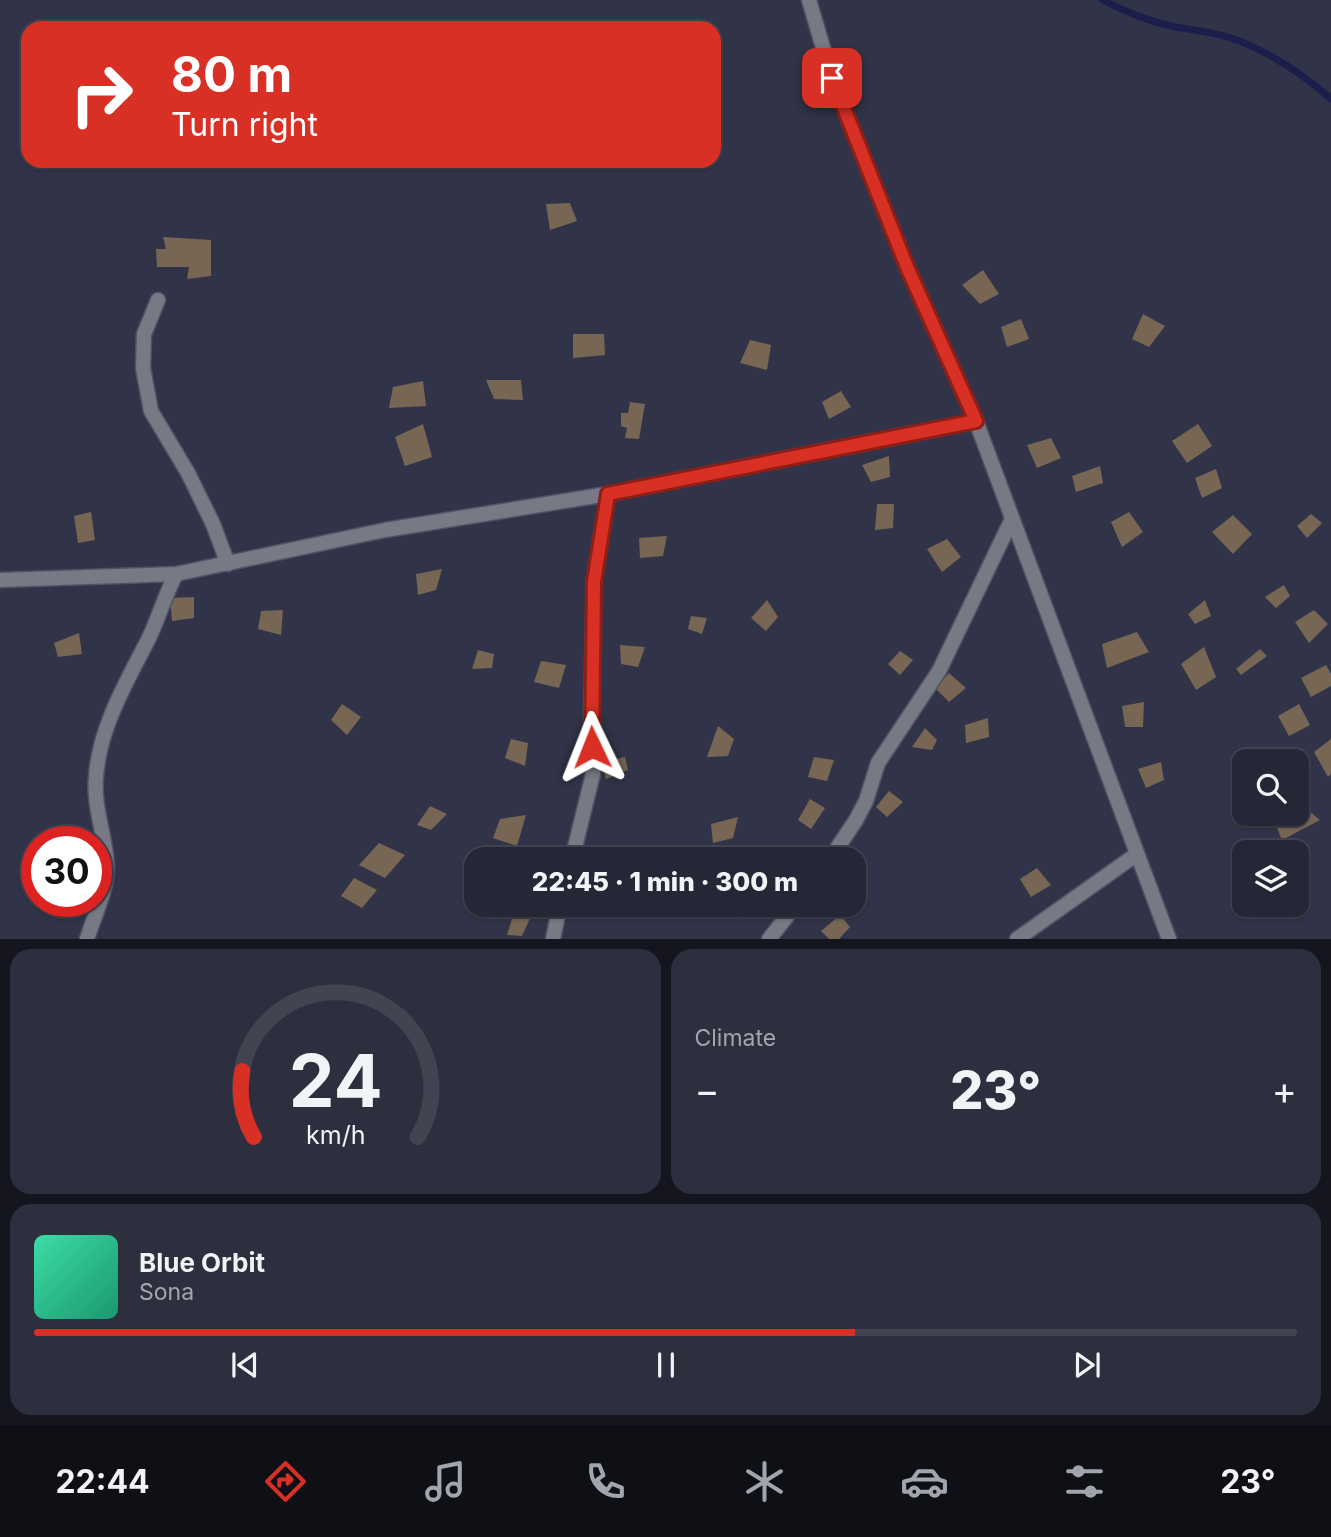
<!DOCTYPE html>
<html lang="en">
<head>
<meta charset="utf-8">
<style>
	:root { --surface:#252736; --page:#2d2f3e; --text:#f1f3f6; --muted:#a3a5ad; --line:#424451; --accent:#d93025 }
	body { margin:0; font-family:Inter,sans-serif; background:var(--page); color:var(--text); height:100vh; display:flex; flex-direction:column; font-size:26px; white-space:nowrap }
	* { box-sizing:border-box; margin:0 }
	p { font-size:23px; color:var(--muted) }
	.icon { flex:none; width:38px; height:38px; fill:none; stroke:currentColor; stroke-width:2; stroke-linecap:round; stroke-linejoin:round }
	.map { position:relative; height:939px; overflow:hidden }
	.drawer { display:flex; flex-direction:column; gap:10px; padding:10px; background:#14151e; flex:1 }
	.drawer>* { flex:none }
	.banner { position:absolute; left:21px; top:21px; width:700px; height:147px; border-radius:21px; box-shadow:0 2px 5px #0004,0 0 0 2px var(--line); background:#d93025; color:#fff; overflow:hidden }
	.tools { position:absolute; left:1232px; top:749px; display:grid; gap:14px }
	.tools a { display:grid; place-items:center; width:77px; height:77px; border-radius:14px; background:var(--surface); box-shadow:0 2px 5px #0004,0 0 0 2px var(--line); font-size:35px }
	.speed { position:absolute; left:21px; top:826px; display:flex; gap:14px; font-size:35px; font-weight:700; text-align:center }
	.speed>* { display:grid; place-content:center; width:91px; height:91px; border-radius:50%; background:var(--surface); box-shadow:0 2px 5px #0004,0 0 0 2px var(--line); line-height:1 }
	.speed .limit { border:10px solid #d22; background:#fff; color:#111 }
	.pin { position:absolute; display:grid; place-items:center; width:60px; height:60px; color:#fff; margin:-30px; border-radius:14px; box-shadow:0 4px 10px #0006 }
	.me { position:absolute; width:77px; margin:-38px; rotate:358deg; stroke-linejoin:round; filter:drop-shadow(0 0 5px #0008) }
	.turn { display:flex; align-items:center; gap:24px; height:147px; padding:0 35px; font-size:32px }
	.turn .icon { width:91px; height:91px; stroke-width:2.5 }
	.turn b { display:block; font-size:49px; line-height:60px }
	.big { font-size:52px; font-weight:800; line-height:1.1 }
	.drawer .tile { flex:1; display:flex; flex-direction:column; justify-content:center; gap:10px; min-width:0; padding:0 24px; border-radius:21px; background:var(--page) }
	.drawer .dial { align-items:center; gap:0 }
	.dial svg { height:182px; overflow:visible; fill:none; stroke:var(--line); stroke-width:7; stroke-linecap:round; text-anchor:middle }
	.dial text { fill:var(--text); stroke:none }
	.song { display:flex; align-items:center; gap:21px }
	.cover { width:84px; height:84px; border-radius:10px; background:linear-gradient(135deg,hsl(160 70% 55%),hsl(160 70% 35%)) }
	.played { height:7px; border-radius:4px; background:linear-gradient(90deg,var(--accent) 65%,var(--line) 65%) }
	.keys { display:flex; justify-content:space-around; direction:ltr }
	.heat { display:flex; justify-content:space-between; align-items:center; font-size:38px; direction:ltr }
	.drawer .tiles { flex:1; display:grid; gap:10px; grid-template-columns:1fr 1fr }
	.tile:last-child { grid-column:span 2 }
	.trip { position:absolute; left:464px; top:847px; width:402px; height:70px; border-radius:21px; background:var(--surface); box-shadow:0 2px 5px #0004,0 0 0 2px var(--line); font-weight:800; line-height:70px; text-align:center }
	.menu { display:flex; height:112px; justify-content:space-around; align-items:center; background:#0f1016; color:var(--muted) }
	.menu .icon { width:49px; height:49px }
	.menu .selected { color:var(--accent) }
	.menu b { font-size:32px; color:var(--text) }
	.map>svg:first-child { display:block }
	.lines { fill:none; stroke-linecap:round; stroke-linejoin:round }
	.stream { stroke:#1b1e4a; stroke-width:7 }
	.building { fill:#776653 }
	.street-casing { stroke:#505365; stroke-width:17 }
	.street { stroke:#777984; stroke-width:14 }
	.route-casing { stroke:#8d1f18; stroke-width:18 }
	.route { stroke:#d93025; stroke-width:12 }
</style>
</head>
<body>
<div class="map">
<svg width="1331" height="939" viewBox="0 0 1331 939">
	<rect width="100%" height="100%" fill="#313448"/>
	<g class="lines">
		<path class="stream" d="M1103,0c16,9 46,21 64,25 21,5 44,6 64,13 37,13 71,35 100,61"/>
	</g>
	<path class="building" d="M570,203l7,18 -27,9 -4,-26z
		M163,237l48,3v36l-24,3 2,-12h-32l-1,-18h10z
		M983,270l16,24 -19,10 -18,-19z
		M1143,314l22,12 -16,21 -17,-8z
		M1021,319l8,20 -22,8 -6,-20z
		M573,334h31l1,21 -32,3z
		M750,340l21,5 -4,25 -27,-7z
		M486,380h35l2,20 -29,-1z
		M423,381l3,25 -37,2 4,-21z
		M841,391l10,16 -22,12 -7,-17z
		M630,402l15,2 -6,35 -14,-1 2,-10 -6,-2v-13h7z
		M423,424l9,33 -27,9 -10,-29z
		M1198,424l14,22 -25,17 -15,-22z
		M1051,438l10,20 -24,10 -10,-23z
		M889,456l1,21 -19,5 -9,-17z
		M1100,466l3,17 -27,9 -4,-16z
		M1216,469l6,19 -20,10 -7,-20z
		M877,504h17l-1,24 -18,2z
		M91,512l4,28 -17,3 -4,-27z
		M1129,512l14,20 -21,15 -11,-25z
		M1311,514l11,9 -15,15 -10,-12z
		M1233,515l19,19 -19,20 -21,-22z
		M667,536l-4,20 -23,2 -1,-20z
		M947,539l14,18 -19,15 -15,-23z
		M442,569l-6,21 -18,5 -2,-21z
		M1284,585l6,11 -14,12 -11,-11z
		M194,597v21l-22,3 -2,-23z
		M767,600l11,17 -12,14 -15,-13z
		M1205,600l6,16 -16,8 -7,-10z
		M283,610l-2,25 -23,-6 3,-18z
		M1314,610l14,14 -19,19 -14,-21z
		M691,616l16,2 -5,16 -14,-5z
		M1137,632l12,20 -42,16 -5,-24z
		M79,633l3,21 -24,3 -4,-14z
		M620,645l25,2 -7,20 -17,-3z
		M1204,647l12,30 -20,13 -15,-26z
		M1260,649l7,7 -26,19 -5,-6z
		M478,650l16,4 -2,14 -20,1z
		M900,651l13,9 -13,15 -12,-11z
		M541,661l25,4 -7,23 -25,-6z
		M1326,665l5,9v12l-20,11 -10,-19z
		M949,673l17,15 -17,14 -14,-14z
		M1144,702l-1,25h-18l-3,-21z
		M342,704l19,13 -14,18 -16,-15z
		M1299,704l11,21 -21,11 -11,-20z
		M988,718l1,19 -23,6 -1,-18z
		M718,726l16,13 -6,17 -21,1z
		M925,728l12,12 -5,10 -20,-3z
		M511,739l17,4 -3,23 -20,-8z
		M1331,739v35l-3,3 -14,-25z
		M625,757l3,13 -22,9 -5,-17z
		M814,757l20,3 -7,21 -19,-4z
		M1161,762l3,18 -18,8 -8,-19z
		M1244,789v25h13l1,5 -14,6 -12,-31z
		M889,791l14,11 -16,15 -11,-10z
		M810,799l15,9 -14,21 -13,-9z
		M430,806l17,8 -16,16 -14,-5z
		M1303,806l17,14 -38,20 -7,-17 15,-9h7v-4z
		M526,815l-9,31 -24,-8 7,-19z
		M738,817l-5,21 -20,5 -2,-19z
		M379,843l26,12 -20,23 -26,-13z
		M657,846v13h-25l3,-11z
		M1037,868l14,17 -20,12 -11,-18z
		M354,878l23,12 -15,18 -21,-12z
		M1244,888v17l18,1 -20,5 -5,-21z
		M571,905h31l-3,8z
		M731,905h24l-16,15z
		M516,906l16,8 -10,22 -15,-1z
		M840,915l10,12 -11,12h-10l-8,-8z"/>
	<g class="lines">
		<g class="street-casing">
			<path id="street" d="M809,0l23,78 75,189 69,154 193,518
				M158,300l-14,34 -1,34 8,43 37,62 25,51 15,40
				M0,580l176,-6 209,-44 223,-36 368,-73
				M572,859l21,-85 -2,-54 3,-139 14,-87
				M830,859l26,-39 10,-19 12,-38 61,-92 73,-152
				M87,939c7,-23 20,-48 20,-72 -1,-31 -14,-59 -11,-90 3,-49 31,-96 53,-139 10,-21 16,-43 27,-64
				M553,939l7,-34
				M769,939l27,-34
				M1017,939l120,-85"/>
		</g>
		<use href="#street" class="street"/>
	</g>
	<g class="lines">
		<g class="route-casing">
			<path id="route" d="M592,747l2,-165 14,-88 368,-73 -69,-154 -75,-189"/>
		</g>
		<use href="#route" class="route"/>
	</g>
</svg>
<div class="tools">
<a><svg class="icon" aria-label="search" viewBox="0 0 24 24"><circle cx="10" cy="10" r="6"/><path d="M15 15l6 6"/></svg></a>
<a><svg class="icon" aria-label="layers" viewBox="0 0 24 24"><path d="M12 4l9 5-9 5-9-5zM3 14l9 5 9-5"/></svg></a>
</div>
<div class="speed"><div class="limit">30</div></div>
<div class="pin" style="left:832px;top:78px;background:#d93025"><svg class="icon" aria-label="arrive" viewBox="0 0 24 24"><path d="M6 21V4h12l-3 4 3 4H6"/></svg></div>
<svg class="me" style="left:592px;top:747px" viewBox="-20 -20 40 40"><path d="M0-17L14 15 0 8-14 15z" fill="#d93025" stroke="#fff" stroke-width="4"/></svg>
<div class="trip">22:45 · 1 min · 300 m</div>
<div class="banner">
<div class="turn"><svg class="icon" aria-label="right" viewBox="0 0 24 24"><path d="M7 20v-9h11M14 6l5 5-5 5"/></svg><div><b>80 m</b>Turn right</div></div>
</div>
</div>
<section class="drawer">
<div class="tiles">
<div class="tile dial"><svg viewBox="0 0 100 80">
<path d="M14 69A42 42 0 1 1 86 69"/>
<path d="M14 69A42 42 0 0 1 9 40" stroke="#d93025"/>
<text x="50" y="56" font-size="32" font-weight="700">24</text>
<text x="50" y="72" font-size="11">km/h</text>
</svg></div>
<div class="tile"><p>Climate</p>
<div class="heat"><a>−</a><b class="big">23°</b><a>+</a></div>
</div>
<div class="tile">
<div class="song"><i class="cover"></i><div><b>Blue Orbit</b><p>Sona</p></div></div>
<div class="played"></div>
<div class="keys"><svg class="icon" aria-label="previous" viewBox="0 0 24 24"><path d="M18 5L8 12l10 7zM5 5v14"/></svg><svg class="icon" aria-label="pause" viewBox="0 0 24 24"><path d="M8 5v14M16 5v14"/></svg><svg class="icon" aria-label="next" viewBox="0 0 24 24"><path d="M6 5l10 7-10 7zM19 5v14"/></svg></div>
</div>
</div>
</section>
<nav class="menu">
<b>22:44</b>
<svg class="icon selected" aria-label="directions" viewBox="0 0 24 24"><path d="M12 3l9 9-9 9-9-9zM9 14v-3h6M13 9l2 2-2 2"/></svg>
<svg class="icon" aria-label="music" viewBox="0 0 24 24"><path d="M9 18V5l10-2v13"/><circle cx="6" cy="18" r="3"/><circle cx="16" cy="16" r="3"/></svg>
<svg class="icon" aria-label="phone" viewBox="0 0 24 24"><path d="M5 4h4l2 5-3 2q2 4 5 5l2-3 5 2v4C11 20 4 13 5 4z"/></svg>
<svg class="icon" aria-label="climate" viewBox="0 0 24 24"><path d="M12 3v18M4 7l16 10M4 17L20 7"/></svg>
<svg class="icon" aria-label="car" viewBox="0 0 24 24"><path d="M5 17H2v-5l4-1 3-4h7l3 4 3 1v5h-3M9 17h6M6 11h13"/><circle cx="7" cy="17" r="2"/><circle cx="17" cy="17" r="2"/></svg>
<svg class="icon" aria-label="filters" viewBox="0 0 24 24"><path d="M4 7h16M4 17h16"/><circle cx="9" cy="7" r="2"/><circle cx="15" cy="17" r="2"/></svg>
<b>23°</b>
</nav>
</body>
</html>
